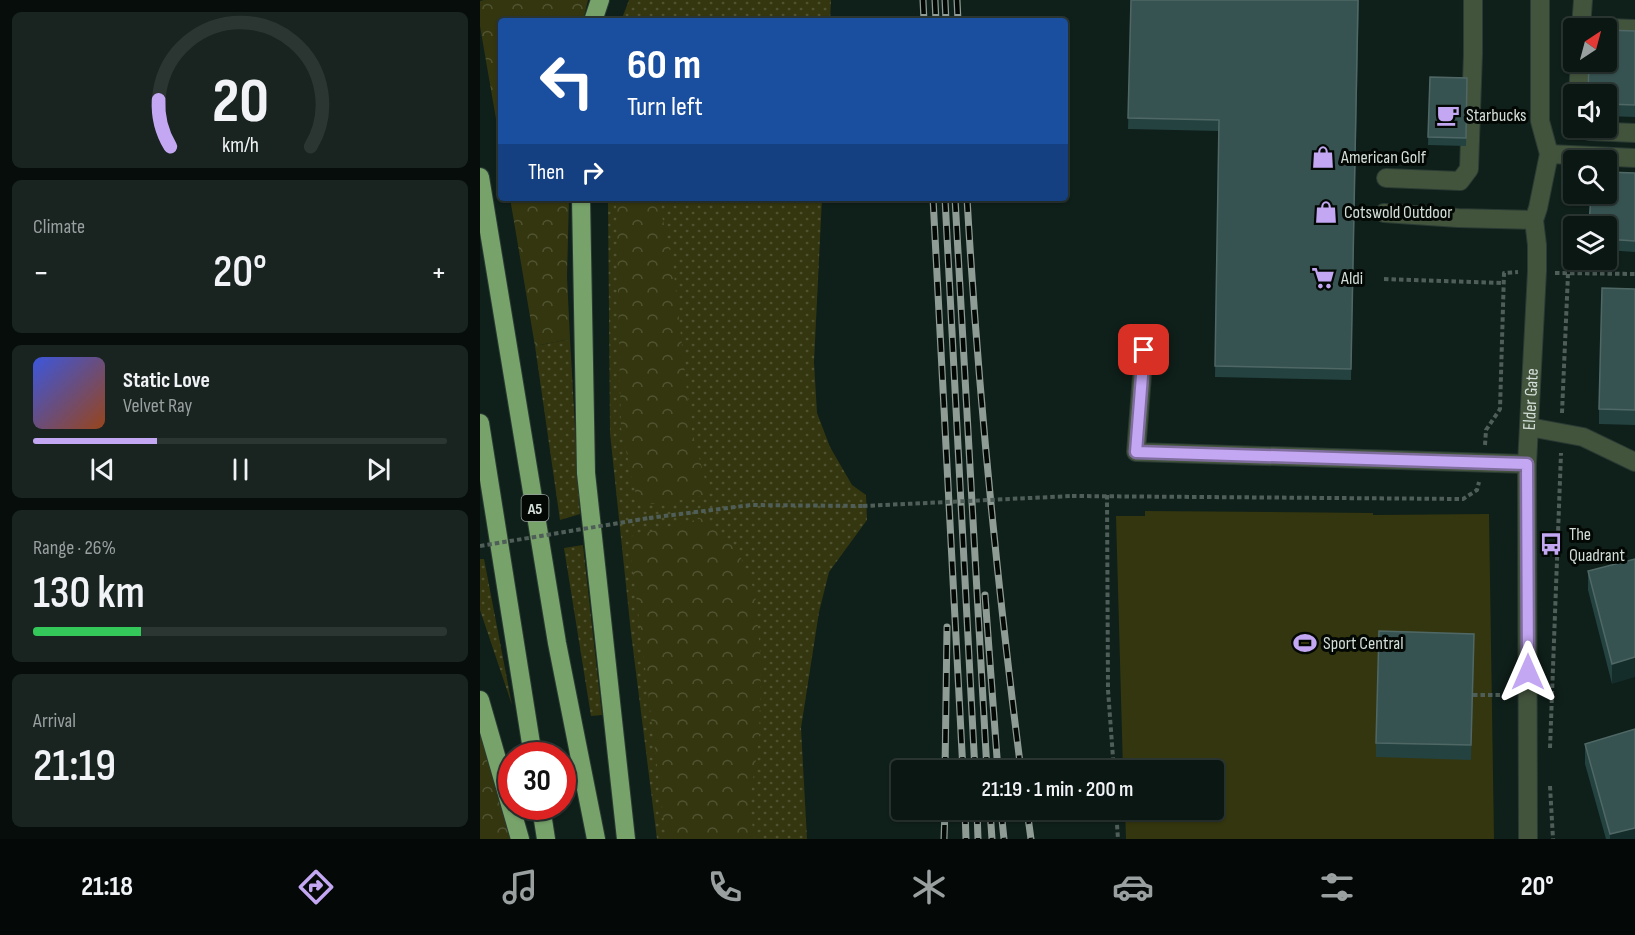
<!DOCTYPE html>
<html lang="en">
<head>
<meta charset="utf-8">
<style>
	:root { --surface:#0b1713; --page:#192421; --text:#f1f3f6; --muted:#9a9fa0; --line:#2b3633; --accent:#c3a7f2 }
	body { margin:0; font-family:"Sofia Sans Condensed",sans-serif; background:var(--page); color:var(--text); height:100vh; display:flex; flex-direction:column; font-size:22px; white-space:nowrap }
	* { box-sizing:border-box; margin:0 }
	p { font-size:20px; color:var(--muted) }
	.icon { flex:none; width:33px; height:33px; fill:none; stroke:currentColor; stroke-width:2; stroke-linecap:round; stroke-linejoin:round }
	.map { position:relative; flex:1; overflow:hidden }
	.details { display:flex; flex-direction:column; gap:12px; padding:12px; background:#060d0a; width:480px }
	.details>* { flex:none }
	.hud { position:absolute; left:18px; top:18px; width:570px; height:183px; border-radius:6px; box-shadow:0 2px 4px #0004,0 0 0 2px var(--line); background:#1a4fa0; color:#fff; overflow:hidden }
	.needle { width:39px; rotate:36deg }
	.fabs { position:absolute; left:1083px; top:18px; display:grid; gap:12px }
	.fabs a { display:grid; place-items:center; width:54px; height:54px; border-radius:6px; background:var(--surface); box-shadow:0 2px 4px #0004,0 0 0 2px var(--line); font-size:30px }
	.speed { position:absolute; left:18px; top:742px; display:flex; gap:12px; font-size:30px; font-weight:700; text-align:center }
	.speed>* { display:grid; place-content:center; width:78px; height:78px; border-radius:50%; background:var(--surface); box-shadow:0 2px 4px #0004,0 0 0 2px var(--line); line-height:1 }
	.speed .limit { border:9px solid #d22; background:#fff; color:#111 }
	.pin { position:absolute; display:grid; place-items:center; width:51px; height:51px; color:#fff; margin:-26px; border-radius:12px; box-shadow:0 3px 9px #0006 }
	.me { position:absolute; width:66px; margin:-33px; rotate:0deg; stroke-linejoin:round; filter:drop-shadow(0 0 4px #0008) }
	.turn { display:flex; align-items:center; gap:21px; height:126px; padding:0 30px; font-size:27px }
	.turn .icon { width:78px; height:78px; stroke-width:2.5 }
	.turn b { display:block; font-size:42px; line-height:51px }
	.then { display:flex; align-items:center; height:57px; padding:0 30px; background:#0003; gap:12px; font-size:22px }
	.big { font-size:45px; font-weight:600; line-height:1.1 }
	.details .card { flex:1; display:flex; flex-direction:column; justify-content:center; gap:9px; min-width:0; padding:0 21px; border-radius:9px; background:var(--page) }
	.details .dial { align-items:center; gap:0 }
	.dial svg { height:156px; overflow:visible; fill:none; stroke:var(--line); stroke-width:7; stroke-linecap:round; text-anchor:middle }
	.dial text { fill:var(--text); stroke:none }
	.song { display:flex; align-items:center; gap:18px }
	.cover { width:72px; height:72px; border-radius:9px; background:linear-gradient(135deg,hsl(230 70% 55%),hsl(20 70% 35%)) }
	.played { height:6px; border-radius:3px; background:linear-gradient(90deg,var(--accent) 30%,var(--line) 30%) }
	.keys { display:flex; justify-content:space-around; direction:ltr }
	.heat { display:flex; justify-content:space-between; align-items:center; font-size:33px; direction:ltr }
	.charge { height:9px; border-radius:4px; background:linear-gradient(90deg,#34c759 26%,var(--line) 0) }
	.trip { position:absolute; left:411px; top:760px; width:333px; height:60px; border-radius:6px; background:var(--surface); box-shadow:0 2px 4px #0004,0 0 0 2px var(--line); font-weight:600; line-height:60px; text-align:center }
	.dock { display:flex; height:96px; justify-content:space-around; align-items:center; background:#040908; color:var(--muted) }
	.dock .icon { width:42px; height:42px }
	.dock .selected { color:var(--accent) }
	.dock b { font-size:27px; color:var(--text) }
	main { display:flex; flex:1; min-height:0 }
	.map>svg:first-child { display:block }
	.grass { fill:url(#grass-dots) }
	.forest { fill:url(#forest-crowns) }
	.green { fill:#34360f }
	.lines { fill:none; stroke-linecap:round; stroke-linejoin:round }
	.minor-casing { stroke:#2a3a34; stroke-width:20 }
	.highway-casing { stroke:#2a3a34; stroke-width:20 }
	.path { stroke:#4f5e58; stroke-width:4; stroke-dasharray:4.5 3; stroke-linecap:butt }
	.minor { stroke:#43543d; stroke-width:18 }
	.highway { stroke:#77a26a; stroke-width:18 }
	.rail-casing { stroke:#8f9c96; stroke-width:7 }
	.rail { stroke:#030805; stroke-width:4.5; stroke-dasharray:14; stroke-linecap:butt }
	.path-bridge { stroke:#4f5e58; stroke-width:4; stroke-dasharray:4.5 3; stroke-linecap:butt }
	.wall { fill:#244240 }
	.shaded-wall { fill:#142d2a }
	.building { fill:#375351; stroke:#4f6866; stroke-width:1.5 }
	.route-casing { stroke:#7f6d9d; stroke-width:15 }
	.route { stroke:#c3a7f2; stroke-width:10 }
	.labels { text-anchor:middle; stroke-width:6; stroke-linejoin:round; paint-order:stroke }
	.shield { fill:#030805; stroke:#959e99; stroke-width:1.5 }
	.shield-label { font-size:16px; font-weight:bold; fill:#d3ded8 }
	.poi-label { font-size:18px; fill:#d3ded8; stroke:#030805; text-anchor:start }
	.street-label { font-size:18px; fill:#d3ded8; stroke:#030805 }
</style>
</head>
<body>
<main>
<section class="details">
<div class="card dial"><svg viewBox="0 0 100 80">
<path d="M14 69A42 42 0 1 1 86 69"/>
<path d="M14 69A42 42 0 0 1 8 45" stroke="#c3a7f2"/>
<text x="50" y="56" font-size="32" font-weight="700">20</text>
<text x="50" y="72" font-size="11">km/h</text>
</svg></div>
<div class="card"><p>Climate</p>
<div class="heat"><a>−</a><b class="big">20°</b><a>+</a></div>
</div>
<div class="card">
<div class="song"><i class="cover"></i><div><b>Static Love</b><p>Velvet Ray</p></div></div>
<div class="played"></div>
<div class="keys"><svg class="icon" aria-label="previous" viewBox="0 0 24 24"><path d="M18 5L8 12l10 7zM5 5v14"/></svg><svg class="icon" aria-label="pause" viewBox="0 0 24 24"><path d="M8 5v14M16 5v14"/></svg><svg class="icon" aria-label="next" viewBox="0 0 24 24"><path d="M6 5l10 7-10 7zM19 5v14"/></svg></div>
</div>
<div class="card"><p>Range · 26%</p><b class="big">130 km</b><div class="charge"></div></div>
<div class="card"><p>Arrival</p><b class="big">21:19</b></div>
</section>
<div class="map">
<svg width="1155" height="839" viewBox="0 0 1155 839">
	<defs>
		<pattern id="grass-dots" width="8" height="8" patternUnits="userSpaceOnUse" patternTransform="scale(1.5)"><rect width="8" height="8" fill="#34360f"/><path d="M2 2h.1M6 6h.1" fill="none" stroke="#505331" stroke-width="1.8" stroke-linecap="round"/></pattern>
		<pattern id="forest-crowns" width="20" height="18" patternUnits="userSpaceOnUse" patternTransform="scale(1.5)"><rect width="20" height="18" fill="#34360f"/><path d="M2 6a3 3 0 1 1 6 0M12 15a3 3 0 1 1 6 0" fill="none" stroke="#505331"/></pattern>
	</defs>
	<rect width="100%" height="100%" fill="#0f1f19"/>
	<path class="grass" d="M149,0h202l-1,21h-209z
		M128,198h214l-8,164 3,51 13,34 22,38 14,10 1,25 -38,52 -10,40 -18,116 6,111h-150l-26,-206 -21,-200z
		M90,339l10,175 -20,6 -25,-174z
		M103,545l19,170 -11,1 -27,-168z
		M0,559h4l28,146 -32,-95z"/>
	<path class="forest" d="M4,0h104l-5,21h-82v127l-21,-122v-25z
		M30,198h59l-2,79 3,62 -35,7z
		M136,198h42l15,67 18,162 18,67 -47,10h-24l-17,-76z
		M223,518l35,33 17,41 6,72 -2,75 -10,68 6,32h-89l-37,-302z
		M0,722l33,117h-33z"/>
	<path class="green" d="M665,511l228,2v2l116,-1 5,325h-368l-1,-29h89v-39h-91l-7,-255h29z"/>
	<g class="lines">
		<g class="minor-casing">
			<g id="minor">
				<path d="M1102,27l53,2"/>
				<path d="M1101,28l2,-28"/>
				<path d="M1098,94l2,-32"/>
				<path d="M1106,128l3,3 46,2"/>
				<path d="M1069,154l86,4"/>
				<path d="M906,178l74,3 9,-12 4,-115v-54"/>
				<path d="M904,213l74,5 76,2"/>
				<path d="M664,350l-8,102 391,12"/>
				<path d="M1049,427l54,10 52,25"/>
				<path id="s1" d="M1048,839l-1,-375 10,-193v-26l-3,-25 4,-12 11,-54 -9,-33v-121"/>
			</g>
		</g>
		<g class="highway-casing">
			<path id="highway" d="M113,21l7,-21
				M0,177l77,466 39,196
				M101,198l5,275 40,366
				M0,423l53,333
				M0,700l40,139
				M61,807l5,32"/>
		</g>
		<path class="path" d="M1075,273l80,1
			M904,279l120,4
			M1082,413l6,-139
			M1005,445l1,-15 14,-21 4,-136 14,-1
			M627,495l1,195 6,81
			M592,496l391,3 14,-9 2,-8
			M169,518l102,-13 112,1
			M993,695h35
			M1070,748l11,-295
			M1070,786l3,53
			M636,810l2,29"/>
		<use href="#minor" class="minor"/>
		<use href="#highway" class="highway"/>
		<g class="rail-casing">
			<path id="rail" d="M443,0l1,21
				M455,0l1,21
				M465,0l1,21
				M477,0l1,21
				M453,198l30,573
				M465,198l30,573
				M475,198l32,573
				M487,198c11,192 30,383 54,573
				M505,595l13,176
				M465,771l2,-144
				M485,810l1,29
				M497,810l1,29
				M510,810l2,29
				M521,810l3,29
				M547,810l4,29
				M464,839l1,-29"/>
		</g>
		<use href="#rail" class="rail"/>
		<path class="path-bridge" d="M383,506l209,-10
			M0,546l169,-28"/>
	</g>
	<path class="wall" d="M651,0h228l-8,380 -136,-3 4,-246 -91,-2z
		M1155,31v86l-29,-1v-22z
		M950,77l37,1 -1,68 -38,-1z
		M1155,173v79l-29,-2v-24z
		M1155,289v136l-36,-1v-15z
		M1155,559l-23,125 -24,-94v-19z
		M994,648l-3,112 -95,-3v-14z
		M1105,744l50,95h-29l-21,-75z"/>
	<path class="shaded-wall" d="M1155,657v20l-23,7v-20z
		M1155,828v11h-25v-5z"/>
	<path class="building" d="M651,0h227l-7,369 -136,-3 4,-246 -91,-2z
		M1126,30l29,1v74l-29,-1v-10h-18l1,-32h17z
		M950,77l37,1 -1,60 -38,-1z
		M1126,172l29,1v68l-29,-2v-13h-17l2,-32h15z
		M1122,288l33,1v121l-36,-1z
		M1155,559v98l-23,7 -24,-93z
		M899,631l95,3 -3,111 -95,-2z
		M1155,729v99l-25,6 -25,-90z"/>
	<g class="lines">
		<g class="route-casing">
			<path id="route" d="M664,350l-8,102 391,12 1,208"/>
		</g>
		<use href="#route" class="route"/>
	</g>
	<defs>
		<g id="cafe-bare" transform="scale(1.8)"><path d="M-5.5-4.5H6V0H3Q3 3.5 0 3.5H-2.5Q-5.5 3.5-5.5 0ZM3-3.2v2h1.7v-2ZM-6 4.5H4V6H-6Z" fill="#c3a7f2" stroke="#030805" stroke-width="2.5" paint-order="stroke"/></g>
		<g id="shop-bare" transform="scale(1.8)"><path d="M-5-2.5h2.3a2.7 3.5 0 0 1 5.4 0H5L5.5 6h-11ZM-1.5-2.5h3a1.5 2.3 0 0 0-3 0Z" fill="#c3a7f2" stroke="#030805" stroke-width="2.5" paint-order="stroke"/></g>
		<g id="supermarket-bare" transform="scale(1.8)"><path d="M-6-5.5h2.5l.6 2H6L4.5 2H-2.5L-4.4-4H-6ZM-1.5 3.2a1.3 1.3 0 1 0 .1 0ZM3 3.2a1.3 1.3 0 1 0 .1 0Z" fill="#c3a7f2" stroke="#030805" stroke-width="2.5" paint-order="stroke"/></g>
		<g id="bus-bare" transform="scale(1.8)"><path d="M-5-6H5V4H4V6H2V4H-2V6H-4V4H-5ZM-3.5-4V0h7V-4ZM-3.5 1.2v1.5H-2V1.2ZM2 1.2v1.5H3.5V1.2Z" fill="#c3a7f2" stroke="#030805" stroke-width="2.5" paint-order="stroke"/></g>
		<g id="stadium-bare" transform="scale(1.8)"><path d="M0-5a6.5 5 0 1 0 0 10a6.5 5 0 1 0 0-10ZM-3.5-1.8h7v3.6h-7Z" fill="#c3a7f2" stroke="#030805" stroke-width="2.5" paint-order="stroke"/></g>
	</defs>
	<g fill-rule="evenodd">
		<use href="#cafe-bare" x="968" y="115"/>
		<use href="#shop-bare" x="843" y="157"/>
		<use href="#shop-bare" x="846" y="212"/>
		<use href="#supermarket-bare" x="843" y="278"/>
		<use href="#bus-bare" x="1071" y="544"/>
		<use href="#stadium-bare" x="825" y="643"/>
	</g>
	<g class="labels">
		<rect class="shield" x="41.5" y="495" width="27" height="26" rx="4.5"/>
		<g class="shield-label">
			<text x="55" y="514">A5</text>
		</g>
		<g class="poi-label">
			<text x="986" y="121">Starbucks</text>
			<text x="861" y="163">American Golf</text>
			<text x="864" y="218">Cotswold Outdoor</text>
			<text x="861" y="284">Aldi</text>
			<text x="1089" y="540">The<tspan x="1089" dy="21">Quadrant</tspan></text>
			<text x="843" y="649">Sport Central</text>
		</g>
		<g class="street-label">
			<text dy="6" stroke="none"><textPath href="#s1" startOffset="440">Elder Gate</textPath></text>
		</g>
	</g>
</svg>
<div class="fabs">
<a><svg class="needle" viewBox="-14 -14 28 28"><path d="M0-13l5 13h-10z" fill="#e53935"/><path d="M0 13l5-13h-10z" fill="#9a9fa0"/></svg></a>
<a><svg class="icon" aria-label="sound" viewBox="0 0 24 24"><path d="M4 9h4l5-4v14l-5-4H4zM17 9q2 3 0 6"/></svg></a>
<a><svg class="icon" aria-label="search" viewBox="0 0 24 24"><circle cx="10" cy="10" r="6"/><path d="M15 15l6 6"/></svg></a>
<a><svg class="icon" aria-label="layers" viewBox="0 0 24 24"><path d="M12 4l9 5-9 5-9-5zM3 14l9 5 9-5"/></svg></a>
</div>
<div class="speed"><div class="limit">30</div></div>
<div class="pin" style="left:664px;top:350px;background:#d93025"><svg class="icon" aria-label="arrive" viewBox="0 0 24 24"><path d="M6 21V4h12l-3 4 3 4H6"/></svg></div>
<svg class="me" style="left:1048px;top:672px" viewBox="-20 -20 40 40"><path d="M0-17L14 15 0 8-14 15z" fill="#c3a7f2" stroke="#fff" stroke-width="4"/></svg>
<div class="trip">21:19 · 1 min · 200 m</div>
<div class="hud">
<div class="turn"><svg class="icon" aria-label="left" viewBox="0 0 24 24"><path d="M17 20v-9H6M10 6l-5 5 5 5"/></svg><div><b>60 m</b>Turn left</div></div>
<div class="then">Then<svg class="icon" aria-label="right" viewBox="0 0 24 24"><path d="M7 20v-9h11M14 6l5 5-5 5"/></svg></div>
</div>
</div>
</main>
<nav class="dock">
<b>21:18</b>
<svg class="icon selected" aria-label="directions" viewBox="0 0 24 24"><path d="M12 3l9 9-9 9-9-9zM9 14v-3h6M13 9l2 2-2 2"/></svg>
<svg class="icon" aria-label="music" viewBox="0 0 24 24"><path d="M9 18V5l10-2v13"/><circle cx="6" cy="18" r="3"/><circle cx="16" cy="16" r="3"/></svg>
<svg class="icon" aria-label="phone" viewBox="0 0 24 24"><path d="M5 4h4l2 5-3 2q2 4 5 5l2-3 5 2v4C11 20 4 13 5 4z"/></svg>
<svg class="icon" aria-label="climate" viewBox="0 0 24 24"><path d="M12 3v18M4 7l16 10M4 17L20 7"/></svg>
<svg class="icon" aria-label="car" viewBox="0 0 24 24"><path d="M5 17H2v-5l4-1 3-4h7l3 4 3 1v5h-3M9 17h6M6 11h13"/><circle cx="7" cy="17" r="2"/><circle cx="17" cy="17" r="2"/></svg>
<svg class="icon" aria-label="filters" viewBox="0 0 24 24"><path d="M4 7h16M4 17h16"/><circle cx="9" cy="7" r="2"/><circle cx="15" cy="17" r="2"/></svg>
<b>20°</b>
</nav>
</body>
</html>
